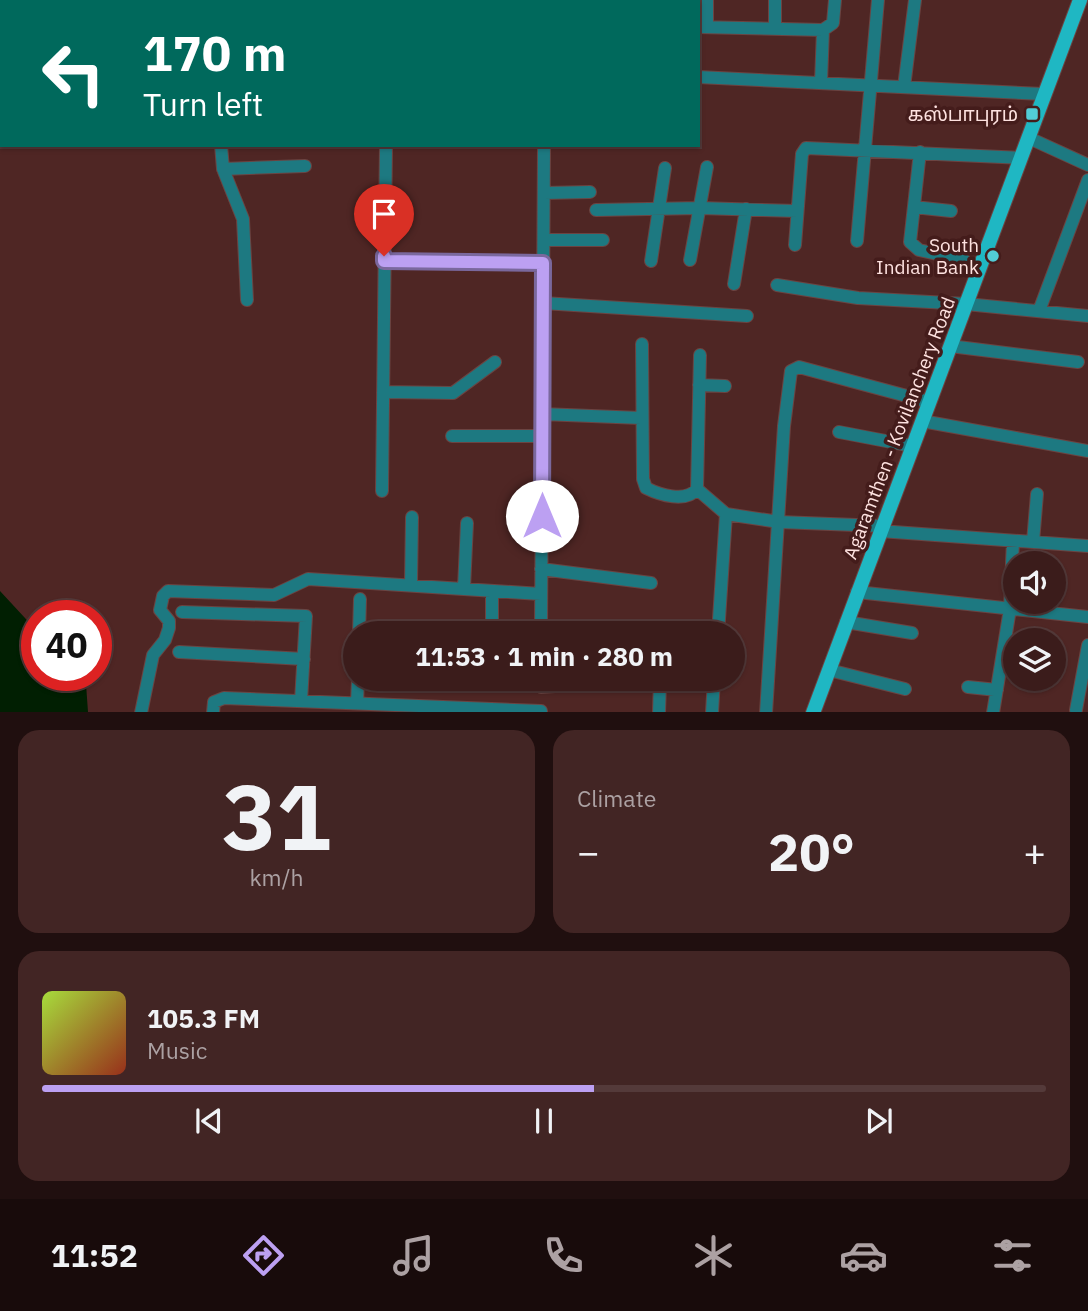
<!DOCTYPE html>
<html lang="en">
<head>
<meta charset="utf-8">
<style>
	:root { --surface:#3b1c1b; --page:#422524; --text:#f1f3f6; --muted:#aca1a3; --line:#543a3a; --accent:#bca0f2 }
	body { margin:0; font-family:"IBM Plex Sans","Noto Sans Tamil",sans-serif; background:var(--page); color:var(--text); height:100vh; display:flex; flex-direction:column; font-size:26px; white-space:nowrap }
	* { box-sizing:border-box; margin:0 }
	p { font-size:23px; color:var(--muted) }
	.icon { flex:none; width:38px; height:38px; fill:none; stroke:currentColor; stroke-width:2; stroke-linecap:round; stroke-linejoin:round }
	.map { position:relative; height:712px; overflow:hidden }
	.drawer { display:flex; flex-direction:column; gap:18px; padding:18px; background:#200f0f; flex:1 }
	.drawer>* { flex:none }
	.top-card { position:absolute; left:0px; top:0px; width:700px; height:147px; box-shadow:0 2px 5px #0004,0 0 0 2px var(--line); background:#00695c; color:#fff; overflow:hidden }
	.tools { position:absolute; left:1003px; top:551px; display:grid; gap:14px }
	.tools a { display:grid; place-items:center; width:63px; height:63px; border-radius:50%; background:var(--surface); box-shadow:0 2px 5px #0004,0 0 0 2px var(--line); font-size:35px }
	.speed { position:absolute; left:21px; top:600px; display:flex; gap:14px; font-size:35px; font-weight:700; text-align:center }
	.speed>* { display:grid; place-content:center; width:91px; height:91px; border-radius:50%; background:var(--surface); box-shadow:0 2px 5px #0004,0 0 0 2px var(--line); line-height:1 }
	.speed .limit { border:10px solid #d22; background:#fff; color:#111 }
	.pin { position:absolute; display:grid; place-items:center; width:60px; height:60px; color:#fff; margin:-72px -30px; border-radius:50% 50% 50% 0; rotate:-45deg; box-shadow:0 0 7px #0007 }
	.pin .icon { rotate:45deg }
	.me { position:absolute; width:77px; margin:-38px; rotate:0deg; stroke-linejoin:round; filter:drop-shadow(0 0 5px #0008) }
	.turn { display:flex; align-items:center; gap:24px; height:147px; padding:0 28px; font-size:32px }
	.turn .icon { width:91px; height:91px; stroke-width:2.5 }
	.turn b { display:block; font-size:49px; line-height:60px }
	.big { font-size:52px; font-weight:700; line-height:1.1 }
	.drawer .card { flex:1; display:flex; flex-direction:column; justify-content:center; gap:10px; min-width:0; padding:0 24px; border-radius:21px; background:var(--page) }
	.drawer .dial { align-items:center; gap:0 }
	.dial b { font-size:91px; line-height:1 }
	.song { display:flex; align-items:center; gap:21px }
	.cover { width:84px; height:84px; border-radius:10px; background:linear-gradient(135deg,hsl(80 70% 55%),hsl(10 70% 35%)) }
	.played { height:7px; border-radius:4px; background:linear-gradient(90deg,var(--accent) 55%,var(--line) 55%) }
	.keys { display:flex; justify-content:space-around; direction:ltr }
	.heat { display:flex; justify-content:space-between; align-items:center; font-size:38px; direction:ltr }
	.drawer .tiles { flex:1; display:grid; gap:18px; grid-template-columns:1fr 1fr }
	.card:last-child { grid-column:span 2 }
	.trip { position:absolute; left:343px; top:621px; width:402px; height:70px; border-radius:35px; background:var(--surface); box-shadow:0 2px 5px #0004,0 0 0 2px var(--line); font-weight:700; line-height:70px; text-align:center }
	.menu { display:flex; height:112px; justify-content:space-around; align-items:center; background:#180b0b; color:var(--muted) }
	.menu .icon { width:49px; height:49px }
	.menu .current { color:var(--accent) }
	.menu b { font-size:32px; color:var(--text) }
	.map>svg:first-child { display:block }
	.water { fill:#011f02 }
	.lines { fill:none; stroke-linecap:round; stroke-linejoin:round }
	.minor-casing { stroke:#6b4442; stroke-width:14 }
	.major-casing { stroke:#6b4442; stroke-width:16 }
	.minor { stroke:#1d7981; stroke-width:12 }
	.major { stroke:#1fb7c3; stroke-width:14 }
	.route-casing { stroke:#7a689d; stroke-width:18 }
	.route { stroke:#bca0f2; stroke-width:12 }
	.poi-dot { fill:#52ccd6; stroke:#441c1b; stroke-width:2.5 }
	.labels { text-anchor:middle; stroke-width:7; stroke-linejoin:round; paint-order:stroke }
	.poi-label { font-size:19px; fill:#fee2e0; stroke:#441c1b; text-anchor:end }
	.street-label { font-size:19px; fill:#fee2e0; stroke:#441c1b }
</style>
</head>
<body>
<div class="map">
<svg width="1088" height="713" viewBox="0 0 1088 713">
	<rect width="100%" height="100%" fill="#4f2624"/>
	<path class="water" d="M0,591l37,40v45h41l8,8 2,28h-88z"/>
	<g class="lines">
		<g class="minor-casing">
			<path id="minor" d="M124,0l1,2
				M218,2v-2
				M449,2v-2
				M516,2v-2
				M637,2v-2
				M0,16h2
				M698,27l125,3 -2,52
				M707,27v-27
				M775,27v-27
				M823,30l10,-7 2,-23
				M0,64h2
				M698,77l345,17
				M904,87l11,-87
				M0,105h2
				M1029,138l59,27
				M221,145l2,24 20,50 4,81
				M920,152l-10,90 9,8 45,10
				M223,169l82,-3
				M544,193l46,-1
				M914,207l37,4
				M596,210l104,-2 97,3
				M544,240h59
				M857,241l21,-241
				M795,245l7,-91 4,-6 215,10
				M690,260l17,-93
				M384,261l159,2
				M651,261l14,-93
				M734,284l12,-75
				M777,285l81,13 108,6 122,12
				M543,303l204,13
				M1039,311l49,-131
				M642,344l1,135 3,9c14,7 40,15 51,1l3,-134
				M950,346l128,16
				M699,385l26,1
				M383,392l70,1 42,-31
				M542,414l99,4
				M922,421l166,30
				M839,432l73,14
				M452,436h90
				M697,489l29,25
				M382,491l4,-346
				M880,531l208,15
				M1033,542l4,-48
				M541,569l110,14
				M411,584l1,-67
				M464,588l3,-65
				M857,592l231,25
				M182,612l124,4 -5,85
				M846,622l66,11
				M541,628l65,3
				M359,634l1,-35
				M492,634v-43
				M541,634l3,-489
				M718,634l8,-120 53,8 103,4
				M179,652l125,7
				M829,670l76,19
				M541,687l113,-8 6,2 -1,32
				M968,687l29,3
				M357,703l1,-24
				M1076,710l12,-65
				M141,713l12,-58 12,-15 4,-12v-7l-9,-11 3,-14 5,-5 106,4 34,-16 233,15
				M213,713l1,-11 10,-4 317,13
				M712,713l2,-34
				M766,713l18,-287 7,-55 8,-4 130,35
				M993,713l17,-104 3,-68"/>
		</g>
		<g class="major-casing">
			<path id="major" d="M813,713l267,-713"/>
		</g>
		<use href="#minor" class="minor"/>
		<use href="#major" class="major"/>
	</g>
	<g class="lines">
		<g class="route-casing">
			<path id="route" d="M384,256v5l159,2 -1,253"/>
		</g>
		<use href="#route" class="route"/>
	</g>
	<g class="poi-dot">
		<rect x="1025" y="107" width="14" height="14" rx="3.5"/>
		<circle cx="993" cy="256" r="7"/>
	</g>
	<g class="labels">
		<g class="poi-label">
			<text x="1018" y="121">கஸ்பாபுரம்</text>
			<text x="979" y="252">South<tspan x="979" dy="22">Indian Bank</tspan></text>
		</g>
		<g class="street-label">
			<text transform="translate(899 428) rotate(-69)" y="7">Agaramthen - Kovilanchery Road</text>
		</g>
	</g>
</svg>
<div class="tools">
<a><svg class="icon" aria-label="sound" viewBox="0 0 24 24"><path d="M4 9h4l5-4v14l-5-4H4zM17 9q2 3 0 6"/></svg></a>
<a><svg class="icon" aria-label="layers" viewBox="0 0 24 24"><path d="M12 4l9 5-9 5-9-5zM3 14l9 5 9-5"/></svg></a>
</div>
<div class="speed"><div class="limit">40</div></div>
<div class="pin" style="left:384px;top:256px;background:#d93025"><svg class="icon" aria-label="arrive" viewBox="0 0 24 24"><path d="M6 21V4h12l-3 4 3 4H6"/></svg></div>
<svg class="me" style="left:542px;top:516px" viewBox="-20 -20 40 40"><circle r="19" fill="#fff"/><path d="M0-13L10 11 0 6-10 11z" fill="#bca0f2"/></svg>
<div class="trip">11:53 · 1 min · 280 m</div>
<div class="top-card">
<div class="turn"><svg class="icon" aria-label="left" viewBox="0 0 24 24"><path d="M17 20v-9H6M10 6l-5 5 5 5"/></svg><div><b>170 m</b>Turn left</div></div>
</div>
</div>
<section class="drawer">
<div class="tiles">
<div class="card dial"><b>31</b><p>km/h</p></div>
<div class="card"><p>Climate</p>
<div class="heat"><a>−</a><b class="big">20°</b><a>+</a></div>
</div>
<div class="card">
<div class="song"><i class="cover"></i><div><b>105.3 FM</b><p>Music</p></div></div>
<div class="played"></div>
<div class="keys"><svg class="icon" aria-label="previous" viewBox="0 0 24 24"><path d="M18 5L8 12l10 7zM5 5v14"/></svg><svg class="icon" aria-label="pause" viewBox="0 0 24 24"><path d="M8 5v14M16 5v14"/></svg><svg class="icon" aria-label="next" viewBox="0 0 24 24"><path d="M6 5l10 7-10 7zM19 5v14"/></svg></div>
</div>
</div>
</section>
<nav class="menu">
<b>11:52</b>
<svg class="icon current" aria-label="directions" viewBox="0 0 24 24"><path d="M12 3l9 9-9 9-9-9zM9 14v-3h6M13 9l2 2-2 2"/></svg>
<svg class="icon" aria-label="music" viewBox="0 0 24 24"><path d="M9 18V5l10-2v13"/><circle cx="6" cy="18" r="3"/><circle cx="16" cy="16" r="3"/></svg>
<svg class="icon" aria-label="phone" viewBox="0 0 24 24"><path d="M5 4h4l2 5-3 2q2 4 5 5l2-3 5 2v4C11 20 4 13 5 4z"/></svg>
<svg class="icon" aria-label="climate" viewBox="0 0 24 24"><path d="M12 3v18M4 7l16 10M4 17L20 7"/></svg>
<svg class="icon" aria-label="car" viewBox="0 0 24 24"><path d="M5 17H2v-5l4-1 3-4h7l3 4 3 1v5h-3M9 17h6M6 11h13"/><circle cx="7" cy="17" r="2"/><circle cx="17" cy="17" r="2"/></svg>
<svg class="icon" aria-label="filters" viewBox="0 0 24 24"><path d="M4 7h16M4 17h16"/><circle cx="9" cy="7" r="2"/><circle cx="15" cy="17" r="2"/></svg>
</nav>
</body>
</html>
